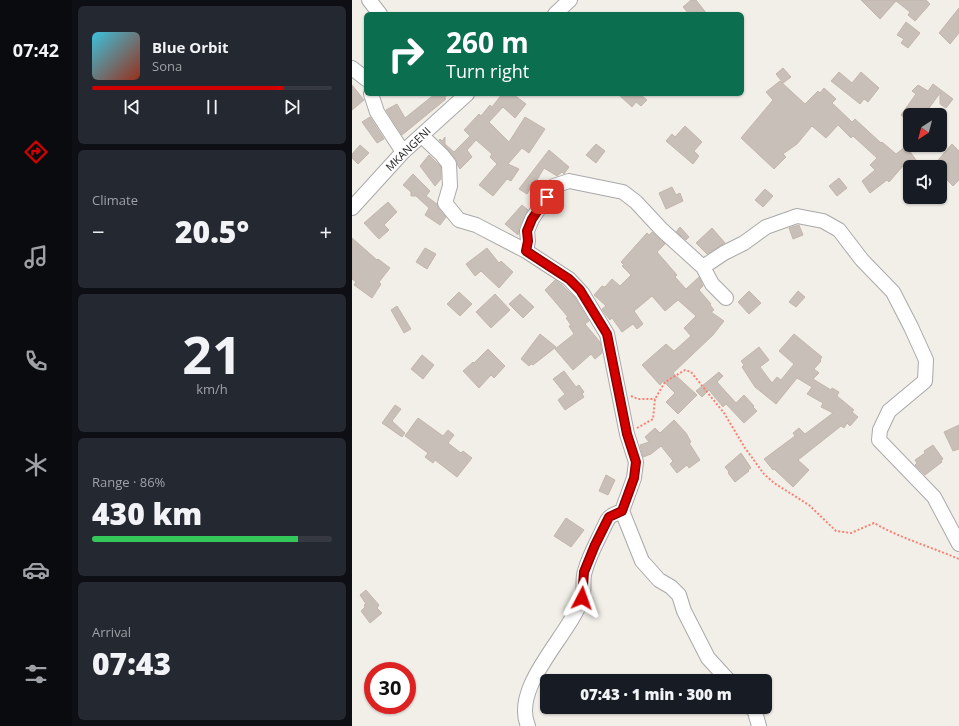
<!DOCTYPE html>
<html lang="en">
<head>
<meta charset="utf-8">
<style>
	:root { --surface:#171b24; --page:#242831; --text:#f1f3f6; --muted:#9ea1a6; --line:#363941; --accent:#d40000 }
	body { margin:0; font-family:"Open Sans",sans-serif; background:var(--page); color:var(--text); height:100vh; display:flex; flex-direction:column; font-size:15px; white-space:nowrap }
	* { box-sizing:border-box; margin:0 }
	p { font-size:13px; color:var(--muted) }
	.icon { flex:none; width:22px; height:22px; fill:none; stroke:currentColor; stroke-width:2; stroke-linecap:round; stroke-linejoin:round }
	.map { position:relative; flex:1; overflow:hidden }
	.sheet { display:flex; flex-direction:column; gap:6px; padding:6px; background:#0d0f14; width:280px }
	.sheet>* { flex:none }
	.guide { position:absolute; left:12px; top:12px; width:380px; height:84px; border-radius:6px; box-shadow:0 1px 3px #0004; background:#0b6e4f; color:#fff; overflow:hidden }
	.needle { width:26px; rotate:216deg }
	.controls { position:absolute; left:551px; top:108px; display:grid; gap:8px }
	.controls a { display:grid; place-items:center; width:44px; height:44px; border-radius:6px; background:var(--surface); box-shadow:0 1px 3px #0004; font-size:20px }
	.speed { position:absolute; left:12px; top:662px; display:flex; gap:8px; font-size:20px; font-weight:700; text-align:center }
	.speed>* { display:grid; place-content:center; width:52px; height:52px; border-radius:50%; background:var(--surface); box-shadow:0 1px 3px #0004; line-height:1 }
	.speed .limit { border:6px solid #d22; background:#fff; color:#111 }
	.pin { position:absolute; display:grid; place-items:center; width:34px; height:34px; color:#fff; margin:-17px; border-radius:8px; box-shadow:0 2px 6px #0006 }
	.me { position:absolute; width:44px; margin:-22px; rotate:4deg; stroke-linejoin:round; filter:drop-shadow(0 0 3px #0008) }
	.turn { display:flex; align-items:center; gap:14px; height:84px; padding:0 16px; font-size:18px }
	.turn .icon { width:52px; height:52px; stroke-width:2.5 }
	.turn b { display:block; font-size:28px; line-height:34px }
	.big { font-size:30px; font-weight:800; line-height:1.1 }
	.sheet .card { flex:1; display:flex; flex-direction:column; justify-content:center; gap:6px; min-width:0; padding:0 14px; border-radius:6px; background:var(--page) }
	.sheet .dial { align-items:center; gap:0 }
	.dial b { font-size:52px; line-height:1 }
	.song { display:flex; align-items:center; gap:12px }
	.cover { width:48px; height:48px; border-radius:6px; background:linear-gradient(135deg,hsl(190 70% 55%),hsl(10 70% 35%)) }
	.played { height:4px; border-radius:2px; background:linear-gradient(90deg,var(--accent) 80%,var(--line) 80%) }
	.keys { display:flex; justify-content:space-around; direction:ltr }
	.heat { display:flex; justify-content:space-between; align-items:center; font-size:22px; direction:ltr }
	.charge { height:6px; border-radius:3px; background:linear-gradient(90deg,#34c759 86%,var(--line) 0) }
	.trip { position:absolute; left:188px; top:674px; width:232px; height:40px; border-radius:6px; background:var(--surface); box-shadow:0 1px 3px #0004; font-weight:800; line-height:40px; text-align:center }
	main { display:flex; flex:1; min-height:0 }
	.tab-bar { display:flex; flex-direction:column; width:72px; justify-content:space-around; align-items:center; background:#090b0e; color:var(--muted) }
	.tab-bar .icon { width:28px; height:28px }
	.tab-bar .current { color:var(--accent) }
	.tab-bar b { font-size:18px; color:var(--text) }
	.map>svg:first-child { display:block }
	.building { fill:#c7bfb8; stroke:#c4b6ab }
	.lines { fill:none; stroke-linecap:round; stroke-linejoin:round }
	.minor-casing { stroke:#a9a9a9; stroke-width:16 }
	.path { stroke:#fa8072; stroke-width:2; stroke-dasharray:2 2; stroke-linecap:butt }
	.minor { stroke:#fff; stroke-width:14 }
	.route-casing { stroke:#8a0000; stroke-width:10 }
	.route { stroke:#d40000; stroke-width:7 }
	.labels { text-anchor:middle; stroke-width:3; stroke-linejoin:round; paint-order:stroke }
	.street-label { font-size:11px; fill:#222; stroke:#fff }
</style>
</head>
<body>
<main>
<nav class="tab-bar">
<b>07:42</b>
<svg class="icon current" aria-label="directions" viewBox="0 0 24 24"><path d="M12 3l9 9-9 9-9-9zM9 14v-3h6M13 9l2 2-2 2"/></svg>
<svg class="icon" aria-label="music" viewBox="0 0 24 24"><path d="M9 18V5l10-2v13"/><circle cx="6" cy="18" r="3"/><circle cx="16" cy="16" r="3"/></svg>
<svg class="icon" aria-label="phone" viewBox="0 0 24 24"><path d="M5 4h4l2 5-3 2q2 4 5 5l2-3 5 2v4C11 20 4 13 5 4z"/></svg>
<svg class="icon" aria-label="climate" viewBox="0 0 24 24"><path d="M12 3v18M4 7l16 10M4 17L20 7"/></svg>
<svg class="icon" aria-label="car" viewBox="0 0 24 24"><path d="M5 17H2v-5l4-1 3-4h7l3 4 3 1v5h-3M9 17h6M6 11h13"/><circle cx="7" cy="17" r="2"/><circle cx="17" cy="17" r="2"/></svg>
<svg class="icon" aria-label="filters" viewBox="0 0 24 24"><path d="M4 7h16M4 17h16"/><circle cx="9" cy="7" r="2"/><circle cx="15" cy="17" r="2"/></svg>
</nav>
<section class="sheet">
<div class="card">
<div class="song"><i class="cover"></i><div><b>Blue Orbit</b><p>Sona</p></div></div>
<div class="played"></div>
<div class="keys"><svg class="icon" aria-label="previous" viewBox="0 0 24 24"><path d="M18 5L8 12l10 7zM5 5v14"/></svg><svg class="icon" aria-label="pause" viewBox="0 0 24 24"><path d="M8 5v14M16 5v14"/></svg><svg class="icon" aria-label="next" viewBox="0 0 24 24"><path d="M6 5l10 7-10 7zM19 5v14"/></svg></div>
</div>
<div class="card"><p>Climate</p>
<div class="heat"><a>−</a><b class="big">20.5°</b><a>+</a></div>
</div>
<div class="card dial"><b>21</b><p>km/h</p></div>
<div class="card"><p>Range · 86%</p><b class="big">430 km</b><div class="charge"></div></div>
<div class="card"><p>Arrival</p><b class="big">07:43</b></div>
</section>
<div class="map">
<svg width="607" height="726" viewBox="0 0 607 726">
	<rect width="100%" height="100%" fill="#f2efe9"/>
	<path class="building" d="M339,0h5l11,14h-18l-6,-7z
		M509,0h65l4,4 -15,17 -7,-6 2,-3 -14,-11 -16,18z
		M607,8v25l-9,11 -11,-11z
		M554,22l14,11 -12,15 -7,-5 3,-4 -7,-4z
		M431,68l8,9 -8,6 -7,-9z
		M487,72l13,11 9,-11 18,16 -11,14 -4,-3 -4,5 -29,-23z
		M428,81l25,23 13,-13 2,2 4,-5 12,11 -4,4 20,19 3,-3 26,24 1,-1 14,12 10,-8 10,14 -11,9 -2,-3 -14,16 -2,-2 -17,13 -8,-12 13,-11 -5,-5 7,-7 -24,-22 -2,2 -13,-13 -12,13 -14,-12 -15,18 -14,10 3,3 -12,12 -33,-31 32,-38 -7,-8z
		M581,84l20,15 -7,9 -6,-4v-11l-16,22h-14v9l-9,-9 15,-21 -4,-3 6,-6 10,6z
		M0,85l12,15 -12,10z
		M83,94h14l-5,4 2,1 -44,36 -16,-25 11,-6 8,14z
		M150,94h11l13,10 -11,14 -12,-11 -14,15 20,20 16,-25 20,12 -16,24 -7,-5 -14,16 11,5 -8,12 -4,-2 -14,17 -14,-11 18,-21 -7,-7 2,-3 -16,-14 -9,10 5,7 -12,12 -2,-3 -2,-7 -17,-19 1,-1 2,2 3,-4v7l9,8 16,-16 -6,-6 15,-16 2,2 9,-11 2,2z
		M266,94h26l-2,2 5,4 -6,6 -5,-4 -4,5z
		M18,117l14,22 -7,4 -15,-21z
		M333,126l17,16 -8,9 5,5 -6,8 -27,-23 6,-7 3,3z
		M244,144l9,7 -9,12 -10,-8z
		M600,144l7,7v29l-6,6 -13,-13v-6h-8z
		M8,145l9,8 -11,11 -6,-6v-4z
		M197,150l20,17 -5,7 -2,-2 -5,4 -13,-8 -10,17 -1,-1 -6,10 -8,-5z
		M77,155l12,12v12l-6,7 -15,-20z
		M61,174l17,17 -4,5 11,8 1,4 8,9 -6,8 -15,-10 4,-7 -13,-12h-5v-4l-8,-7z
		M487,178l8,10 -10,8 -8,-10z
		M320,187l4,8 4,-2 3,8 -17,8 -7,-16z
		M413,189l8,7 -10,11 -8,-7z
		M36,202l9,10 -13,13 5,5 -10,9 -15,-16z
		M170,205l6,5 -9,18 -1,7 -13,-11z
		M447,225l4,10 -10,4 -4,-11z
		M328,227l9,10 -3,3 -10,-8z
		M360,228l13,15 -18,11 -11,-11z
		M300,232l13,12 -8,8 20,23 -2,2 11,12 13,-12 4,9 -4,4 12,14 -1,1 4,5 -3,2 13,9 -11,14 -40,38 24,22 -19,19 -12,-12 9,-9 -12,-12 -3,4 -18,-20 24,-21 8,7 17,-15 -7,-8 12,-12 -18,-16 -13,11 -13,-15 -18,15 9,13 -6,5 -4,-5 -11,8 -10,-14 -2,2 -4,-5 -4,-6 4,-3 -12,-11 8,-9 3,1 7,-8 8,7 11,-11 -9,-9 2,-1 -3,-3 26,-29 2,2z
		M0,238l25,22 1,-1 12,9 -11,14 2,2 -9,14 -18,-13 2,-3 -4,-3z
		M73,248l11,6 -9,15 -11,-7z
		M135,248l12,15 2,-2 12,11 -14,16 -18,-17 -6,5 -9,-12z
		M203,280l8,6 12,12 14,23 -4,3 15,18 2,11 -7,6 -4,-5 -18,16 -18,-21 19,-15 -5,-8 2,-1 -5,-7 2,-1 -23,-27z
		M397,291l12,12 -12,11 -11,-12z
		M446,291l7,6 -9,10 -7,-5z
		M107,292l13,12 -12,12 -13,-12z
		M143,294l15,16 -19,18 -15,-16z
		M168,294l14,13 -11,11 -14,-14z
		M45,306l14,23 -7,4 -13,-23z
		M188,334l16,13 -23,18 -2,-1 -2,2 -8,-7z
		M442,334l28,23 -2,3 1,1 -7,8 5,4 -6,6 18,11 1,-2 7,4 -2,4 17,14 -2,2 6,5 -8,9 -3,-3 -3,5 -3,-2 -43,34 11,10 -16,17 -19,-18 -1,1 -9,-11 31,-23 -2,-3 6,-5 6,6 28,-21 -12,-6 2,-4 -16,-9 5,-7 -15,-9 -21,26 -21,-17 -13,-20 2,-2 -3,-4 18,-14 10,13 -9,7 12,16 5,-6 4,3 13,-16 -15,-13z
		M136,349l17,17 -11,12 -3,-3 -12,13 -16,-17 10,-9 1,1z
		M70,355l12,10 -11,14 -12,-10z
		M212,371l12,16 3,-2 5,7 -2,2 2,3 -19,13 -7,-10 7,-6 -12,-15z
		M367,372l4,4 -6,6 19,21 8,-8 10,11 -1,1 4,4 -13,12 -18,-19 -3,3 -14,-17 -7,7 -6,-6z
		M43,405l6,4 -9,12 13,12 -3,4 -20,-14z
		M66,418l25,18 5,-6 6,5 -6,8 13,10 2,-2 9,7 -15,19 -22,-17 -2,3 -8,-6 3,-4 -23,-17z
		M322,420l12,13 5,9 -2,1 11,17 -11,8 -2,-3 -10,8 -7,-9 3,-3 -12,-15 -10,8 -8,3 -3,-12 9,-3 -4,-5 10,-9 5,5z
		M607,425v24l-6,2 -9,-19z
		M581,445l10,14 -2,1 1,2 -17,13 -10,-10 2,-2 -2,-3 10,-7 -1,-2z
		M389,453l10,15 -3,2 1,1 -14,11 -7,-9 1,-1 -4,-5z
		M254,475l9,5 -7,15 -9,-4z
		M214,518l18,12 -13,17 -17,-11z
		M14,590l13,15 -2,3 5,5 -12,10 -9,-12 4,-4 -1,-2 2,-1 -6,-9z"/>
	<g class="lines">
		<g class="minor-casing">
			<path id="minor" d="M17,0l11,14
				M203,14l15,-14
				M0,68l14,11
				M19,94l6,18 26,40
				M70,136l20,19 7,9 1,22 -5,17 14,17 17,5 50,26 43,28 13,14 25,41 20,100 9,28 -2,16 -12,33 20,50 17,19 12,7 8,8 5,16 24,47 21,23
				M0,208l51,-56 64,-58
				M174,251l2,-10 -1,-10 5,-12 22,-33 15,-5 54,11 13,10 26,28 41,37 9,17 14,14
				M351,267l21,-14 20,-10 22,-16 31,-11 26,5 16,9 23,30 31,32 18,35 15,33 -1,21 -36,30 -9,19 -1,10 55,57 25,47
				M399,707l4,5 4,14
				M176,726c-17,-40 42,-91 54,-128 3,-9 0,-19 3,-27 4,-15 12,-29 18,-42 2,-3 3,-8 6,-11 2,-3 9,-5 13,-7"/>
		</g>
		<path class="path" d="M279,396l7,3h17
			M285,428l16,-9 2,-20 10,-17 20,-12 6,2 33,41 21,35 19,26 10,9 35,22 27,26 15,2 23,-10c26,15 57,24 85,36"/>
		<use href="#minor" class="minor"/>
	</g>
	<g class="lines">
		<g class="route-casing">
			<path id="route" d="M195,197l-15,22 -5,12 1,10 -2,10 43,28 11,11 27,44 20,100 9,28 -2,16 -12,33 -13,6 -14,28 -11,27 -2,26"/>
		</g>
		<use href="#route" class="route"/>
	</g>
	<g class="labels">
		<g class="street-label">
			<text transform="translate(56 149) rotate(-44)" y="4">MKANGENI</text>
		</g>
	</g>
</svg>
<div class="controls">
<a><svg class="needle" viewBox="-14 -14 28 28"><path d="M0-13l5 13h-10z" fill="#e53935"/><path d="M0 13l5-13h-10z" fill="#9ea1a6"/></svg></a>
<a><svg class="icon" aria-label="sound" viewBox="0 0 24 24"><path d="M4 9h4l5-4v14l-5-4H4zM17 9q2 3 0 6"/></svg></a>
</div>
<div class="speed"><div class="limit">30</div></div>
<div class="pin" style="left:195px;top:197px;background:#d93025"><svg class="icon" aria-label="arrive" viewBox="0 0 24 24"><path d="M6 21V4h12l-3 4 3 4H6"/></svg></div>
<svg class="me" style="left:230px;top:598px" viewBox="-20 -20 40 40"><path d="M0-17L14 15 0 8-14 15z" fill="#d40000" stroke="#fff" stroke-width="4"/></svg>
<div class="trip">07:43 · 1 min · 300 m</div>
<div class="guide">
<div class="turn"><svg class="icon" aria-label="right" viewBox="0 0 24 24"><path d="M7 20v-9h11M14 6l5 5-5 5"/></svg><div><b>260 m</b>Turn right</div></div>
</div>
</div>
</main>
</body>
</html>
